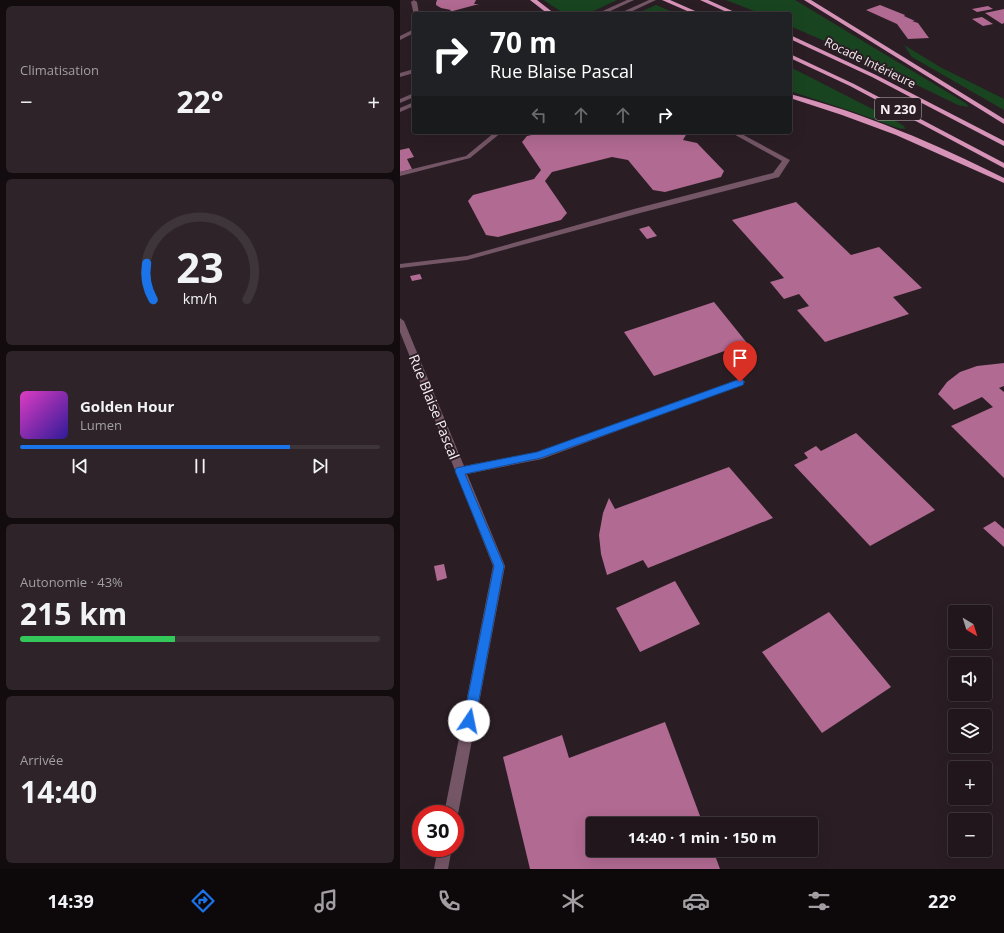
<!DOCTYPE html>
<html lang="fr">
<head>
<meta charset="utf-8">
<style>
	:root { --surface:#20161b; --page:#2d2328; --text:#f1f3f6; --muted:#a29fa3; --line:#3d353a; --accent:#1a73e8 }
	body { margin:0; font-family:"Open Sans",sans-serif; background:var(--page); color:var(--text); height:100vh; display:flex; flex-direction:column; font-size:15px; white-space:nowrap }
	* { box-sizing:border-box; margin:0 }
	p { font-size:13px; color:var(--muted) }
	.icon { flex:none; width:22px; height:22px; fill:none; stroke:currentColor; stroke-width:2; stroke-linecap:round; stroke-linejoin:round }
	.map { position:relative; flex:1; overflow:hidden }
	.drawer { display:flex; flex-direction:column; gap:6px; padding:6px; background:#120c0f; width:400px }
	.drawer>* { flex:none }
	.banner { position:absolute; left:12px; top:12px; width:380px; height:122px; border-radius:4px; box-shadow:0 4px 16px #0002,0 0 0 1px var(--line); background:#202124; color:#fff; overflow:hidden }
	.needle { width:26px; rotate:142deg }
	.tools { position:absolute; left:548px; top:605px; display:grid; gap:8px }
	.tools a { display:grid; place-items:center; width:44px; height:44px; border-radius:4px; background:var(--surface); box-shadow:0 4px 16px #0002,0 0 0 1px var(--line); font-size:20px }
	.speed { position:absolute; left:12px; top:805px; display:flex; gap:8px; font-size:20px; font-weight:700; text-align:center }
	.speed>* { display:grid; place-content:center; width:52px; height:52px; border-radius:50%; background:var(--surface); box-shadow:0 4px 16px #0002,0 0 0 1px var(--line); line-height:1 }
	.speed .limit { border:6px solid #d22; background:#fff; color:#111 }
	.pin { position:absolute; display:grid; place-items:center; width:34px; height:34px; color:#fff; margin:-41px -17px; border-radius:50% 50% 50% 0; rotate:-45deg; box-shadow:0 0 4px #0007 }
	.pin .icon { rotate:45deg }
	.me { position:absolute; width:44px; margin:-22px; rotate:11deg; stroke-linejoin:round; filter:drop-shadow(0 0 3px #0008) }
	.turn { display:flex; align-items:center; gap:14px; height:84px; padding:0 12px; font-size:18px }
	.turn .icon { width:52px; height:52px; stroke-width:2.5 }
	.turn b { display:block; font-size:28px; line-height:34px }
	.lanes { display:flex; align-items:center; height:38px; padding:0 12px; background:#0003; justify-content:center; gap:20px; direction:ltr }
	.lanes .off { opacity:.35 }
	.big { font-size:30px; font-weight:700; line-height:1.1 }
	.drawer .card { flex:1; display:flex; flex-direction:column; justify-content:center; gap:6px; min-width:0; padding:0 14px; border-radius:6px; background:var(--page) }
	.drawer .dial { align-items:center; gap:0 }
	.dial svg { height:104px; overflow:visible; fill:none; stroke:var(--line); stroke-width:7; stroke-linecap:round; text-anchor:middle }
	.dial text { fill:var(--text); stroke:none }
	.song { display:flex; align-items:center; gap:12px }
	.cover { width:48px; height:48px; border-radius:6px; background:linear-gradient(135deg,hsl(310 70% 55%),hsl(250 70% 35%)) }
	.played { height:4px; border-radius:2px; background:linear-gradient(90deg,var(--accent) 75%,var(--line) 75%) }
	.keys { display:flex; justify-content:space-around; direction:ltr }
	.heat { display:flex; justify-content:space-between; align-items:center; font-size:22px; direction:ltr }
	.charge { height:6px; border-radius:3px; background:linear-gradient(90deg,#34c759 43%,var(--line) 0) }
	.trip { position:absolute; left:186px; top:817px; width:232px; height:40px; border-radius:4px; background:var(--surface); box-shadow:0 4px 16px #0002,0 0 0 1px var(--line); font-weight:700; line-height:40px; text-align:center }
	.dock { display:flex; height:64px; justify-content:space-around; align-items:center; background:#0d090b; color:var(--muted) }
	.dock .icon { width:28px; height:28px }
	.dock .selected { color:var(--accent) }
	.dock b { font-size:18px; color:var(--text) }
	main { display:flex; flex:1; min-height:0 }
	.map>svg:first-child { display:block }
	.green { fill:#184520 }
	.building { fill:#b16a92 }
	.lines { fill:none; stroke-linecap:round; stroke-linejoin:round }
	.service { fill:#745666; fill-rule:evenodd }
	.minor { fill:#745666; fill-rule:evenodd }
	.tertiary { fill:#745666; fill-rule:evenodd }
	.trunk { fill:#d792b8; fill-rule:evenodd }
	.route { fill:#1a73e8; stroke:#114b97 }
	.labels { text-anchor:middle; stroke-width:4; stroke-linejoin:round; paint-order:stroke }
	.far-street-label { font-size:12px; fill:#f8eff3; stroke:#2a1e24 }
	.shield { fill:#2a1e24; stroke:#bab0b5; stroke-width:1 }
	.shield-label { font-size:13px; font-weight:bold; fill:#f8eff3 }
	.street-label { font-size:14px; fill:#f8eff3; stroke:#2a1e24 }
</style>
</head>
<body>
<main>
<section class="drawer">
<div class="card"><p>Climatisation</p>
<div class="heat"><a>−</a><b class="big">22°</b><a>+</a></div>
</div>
<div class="card dial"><svg viewBox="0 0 100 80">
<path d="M14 69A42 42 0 1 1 86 69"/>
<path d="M14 69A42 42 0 0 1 9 41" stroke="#1a73e8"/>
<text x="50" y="56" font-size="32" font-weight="700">23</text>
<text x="50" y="72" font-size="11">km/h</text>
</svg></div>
<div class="card">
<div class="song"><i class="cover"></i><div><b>Golden Hour</b><p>Lumen</p></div></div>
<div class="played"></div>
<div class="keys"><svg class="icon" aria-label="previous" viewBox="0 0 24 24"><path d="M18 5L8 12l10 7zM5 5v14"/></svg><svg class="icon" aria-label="pause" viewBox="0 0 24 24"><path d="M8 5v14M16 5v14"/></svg><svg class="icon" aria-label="next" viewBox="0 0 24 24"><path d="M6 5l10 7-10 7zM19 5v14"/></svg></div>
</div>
<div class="card"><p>Autonomie · 43%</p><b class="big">215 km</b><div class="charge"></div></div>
<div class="card"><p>Arrivée</p><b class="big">14:40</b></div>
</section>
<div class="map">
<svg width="604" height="869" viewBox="0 0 604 869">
	<rect width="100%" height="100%" fill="#2a1e24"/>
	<path class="green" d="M144,0h73c-16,7 -37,21 -54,12 -7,-3 -13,-8 -19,-12z
		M326,0h69l172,104 1,3 -10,-2 -115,-56 -53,-23v-12h-28z
		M256,5l21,9h-41z
		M504,45l36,22 64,32v11l-92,-53z
		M390,67l104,53 10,6 1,3 -7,-1 -44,-16 -64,-21z"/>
	<path class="building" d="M37,0h39l-2,4h5l-30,8 2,-2 -10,-2 -5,-3v-2z
		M480,5l25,10 -1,1 11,5h-3l6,2 11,15 -21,1 -11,-15 -31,-14z
		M588,6l5,3 -16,3 -5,-3z
		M604,9v14l-2,1 -17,-11z
		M582,17l11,7 -10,2 -11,-7z
		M146,132h140l1,1 -4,7 14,3 27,28 -3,6 -56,15 -12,-2 -25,-30 -16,-3 -60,15 -7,9 22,32 -6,7 -63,17 -12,-2 -18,-34 5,-6 61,-16 7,-9 -19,-28 5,-6z
		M9,148l5,9 -7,2 5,10 -12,3v-22z
		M396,202l55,53 28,-8 43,41 -29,9 16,17 -84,28 -28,-32 12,-4 -10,-12 -15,5 -14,-17 14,-4 -52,-58z
		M249,226l8,10 -10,3 -8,-10z
		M20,274l2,5 -10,2 -2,-5z
		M314,302l33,41 -93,33 -30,-44z
		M604,363v23l-5,2 5,4v86l-53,-52 42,-19 -11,-10 -28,13 -16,-16 9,-12 13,-10 17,-6z
		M456,433l79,77 -65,36 -76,-81 14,-7 -4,-5 12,-7 5,5z
		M329,467l44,51 -125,50 -5,-8 -36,15 -6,-21 -2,-19 4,-22 6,-15 6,11z
		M595,521l9,8v18l-21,-19z
		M44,564l3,14 -10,3 -3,-15z
		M275,581l25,43 -60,28 -24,-44z
		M429,612l62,75 -69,46 -60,-81z
		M265,722l38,102h-110v26h120l7,19h-190l-27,-112 59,-22 7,23z"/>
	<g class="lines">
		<path class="service" d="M14,0l3,2 2,12 -5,1 -3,-13z
			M14,29v4l-14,7v-4z
			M14,69v4l-14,4v-4z
			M95,132h7l-32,26 -70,18v-4l66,-16z
			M330,132h8l50,27 2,1 -11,17 -139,36 -173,47 -67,8v-4l67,-8 167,-47 139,-36 9,-12z"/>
		<path class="minor" d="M0,318l4,3 60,145 73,-14 200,-72h6l2,2 -2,2 -201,75 -75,15 38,92 -47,248 -3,5v-5h-11l49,-248 -93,-234z
			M38,848h14l-4,21h-14z"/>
		<path class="tertiary" d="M227,0h7l-30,14h-8z
			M249,0h7l-30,14h-8z
			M14,93v4l-14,6v-4z
			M14,102v4l-14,6v-4z"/>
		<path class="trunk" d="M130,0h7l18,14h-7z
			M262,0h8l32,14h-8z
			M300,0h8l31,14h-8z
			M404,0h7l193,119v5z
			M390,35l86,40 128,66v5l-132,-69 -82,-38z
			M390,54l64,30 150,79v5l-154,-82 -60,-28z
			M390,94c74,19 146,50 214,84v5l-108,-48 -54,-20 -52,-17z"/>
	</g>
	<path class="route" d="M340,379l3,1 1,2 -1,3 -202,73 -76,16 39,92 -29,155 -2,4 -4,2 -4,-2 -2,-4 31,-155 -39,-95 1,-3 81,-16z"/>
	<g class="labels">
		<g class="far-street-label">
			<text transform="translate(470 63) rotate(26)" y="4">Rocade Intérieure</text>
		</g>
		<rect class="shield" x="475" y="98" width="46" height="22" rx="3"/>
		<g class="shield-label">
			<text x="498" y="114">N 230</text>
		</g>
		<g class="street-label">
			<text transform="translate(34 407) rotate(68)" y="5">Rue Blaise Pascal</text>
		</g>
	</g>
</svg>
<div class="tools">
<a><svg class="needle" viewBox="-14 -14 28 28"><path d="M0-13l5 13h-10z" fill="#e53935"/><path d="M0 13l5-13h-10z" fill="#a29fa3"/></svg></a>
<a><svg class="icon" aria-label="sound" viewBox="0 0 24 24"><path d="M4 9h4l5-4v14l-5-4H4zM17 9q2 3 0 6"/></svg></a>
<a><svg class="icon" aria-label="layers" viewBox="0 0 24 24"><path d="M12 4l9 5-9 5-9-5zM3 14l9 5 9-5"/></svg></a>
<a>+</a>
<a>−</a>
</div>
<div class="speed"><div class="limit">30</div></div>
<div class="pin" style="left:340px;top:382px;background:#d93025"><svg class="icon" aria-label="arrive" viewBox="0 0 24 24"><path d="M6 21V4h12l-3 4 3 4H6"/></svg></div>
<svg class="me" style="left:69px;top:721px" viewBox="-20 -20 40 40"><circle r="19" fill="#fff"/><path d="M0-13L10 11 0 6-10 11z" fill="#1a73e8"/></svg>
<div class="trip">14:40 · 1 min · 150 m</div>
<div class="banner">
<div class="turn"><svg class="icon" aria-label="right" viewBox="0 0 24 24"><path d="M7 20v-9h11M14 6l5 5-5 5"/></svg><div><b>70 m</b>Rue Blaise Pascal</div></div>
<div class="lanes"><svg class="icon off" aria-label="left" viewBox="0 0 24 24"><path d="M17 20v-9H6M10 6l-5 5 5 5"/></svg><svg class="icon off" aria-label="ahead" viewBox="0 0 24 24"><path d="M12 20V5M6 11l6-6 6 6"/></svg><svg class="icon off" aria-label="ahead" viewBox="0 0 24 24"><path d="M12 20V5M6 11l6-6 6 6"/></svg><svg class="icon" aria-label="right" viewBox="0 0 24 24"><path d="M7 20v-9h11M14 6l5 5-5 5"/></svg></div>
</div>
</div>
</main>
<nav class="dock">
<b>14:39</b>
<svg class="icon selected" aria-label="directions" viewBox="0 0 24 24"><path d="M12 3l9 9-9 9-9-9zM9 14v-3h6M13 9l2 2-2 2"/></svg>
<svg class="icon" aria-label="music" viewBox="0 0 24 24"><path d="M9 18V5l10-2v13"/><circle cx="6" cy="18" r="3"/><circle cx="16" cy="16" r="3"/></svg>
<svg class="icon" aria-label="phone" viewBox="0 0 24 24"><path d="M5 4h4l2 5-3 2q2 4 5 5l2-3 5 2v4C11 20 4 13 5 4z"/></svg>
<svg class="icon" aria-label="climate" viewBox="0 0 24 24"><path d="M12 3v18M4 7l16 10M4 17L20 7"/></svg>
<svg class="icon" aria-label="car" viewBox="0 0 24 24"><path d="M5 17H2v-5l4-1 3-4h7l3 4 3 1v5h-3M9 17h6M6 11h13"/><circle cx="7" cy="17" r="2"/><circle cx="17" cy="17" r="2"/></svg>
<svg class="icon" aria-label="filters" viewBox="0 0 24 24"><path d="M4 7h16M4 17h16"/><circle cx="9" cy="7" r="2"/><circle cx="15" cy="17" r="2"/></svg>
<b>22°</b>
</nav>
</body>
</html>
